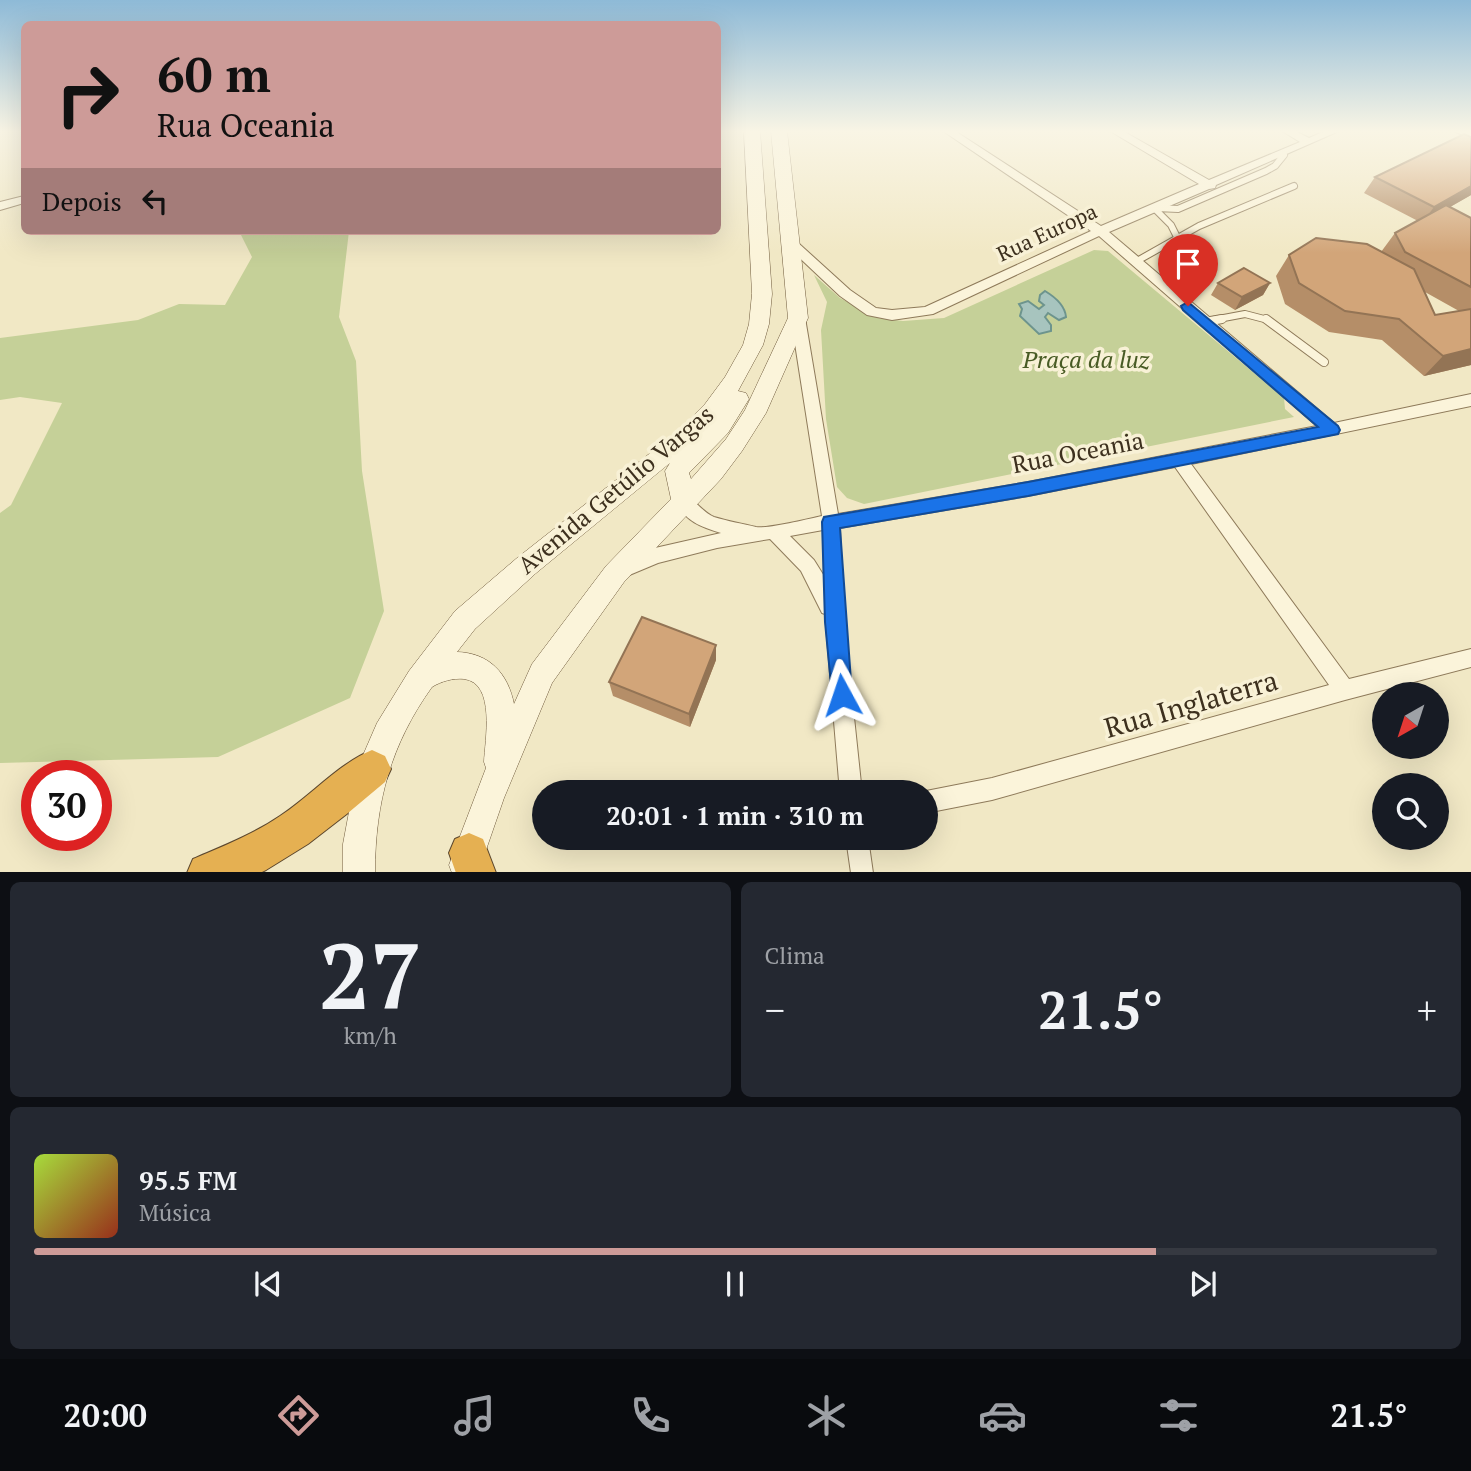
<!DOCTYPE html>
<html lang="pt">
<head>
<meta charset="utf-8">
<style>
	:root { --surface:#171b24; --page:#242831; --text:#f1f3f6; --muted:#9ea1a6; --line:#363941; --accent:#cd9b98 }
	body { margin:0; font-family:"PT Serif",serif; background:var(--page); color:var(--text); height:100vh; display:flex; flex-direction:column; font-size:26px; white-space:nowrap }
	* { box-sizing:border-box; margin:0 }
	p { font-size:23px; color:var(--muted) }
	.icon { flex:none; width:38px; height:38px; fill:none; stroke:currentColor; stroke-width:2; stroke-linecap:round; stroke-linejoin:round }
	.map { position:relative; height:872px; overflow:hidden }
	.details { display:flex; flex-direction:column; gap:10px; padding:10px; background:#0d0f14; flex:1 }
	.details>* { flex:none }
	.top-card { position:absolute; left:21px; top:21px; width:700px; height:214px; border-radius:10px; box-shadow:0 7px 28px #0002; background:#cd9b98; color:#111; overflow:hidden }
	.needle { width:46px; rotate:219deg }
	.tools { position:absolute; left:1372px; top:682px; display:grid; gap:14px }
	.tools a { display:grid; place-items:center; width:77px; height:77px; border-radius:50%; background:var(--surface); box-shadow:0 7px 28px #0002; font-size:35px }
	.speed { position:absolute; left:21px; top:760px; display:flex; gap:14px; font-size:35px; font-weight:700; text-align:center }
	.speed>* { display:grid; place-content:center; width:91px; height:91px; border-radius:50%; background:var(--surface); box-shadow:0 7px 28px #0002; line-height:1 }
	.speed .limit { border:10px solid #d22; background:#fff; color:#111 }
	.pin { position:absolute; display:grid; place-items:center; width:60px; height:60px; color:#fff; margin:-72px -30px; border-radius:50% 50% 50% 0; rotate:-45deg; box-shadow:0 0 7px #0007 }
	.pin .icon { rotate:45deg }
	.me { position:absolute; width:77px; margin:-38px; rotate:355deg; stroke-linejoin:round; filter:drop-shadow(0 0 5px #0008) }
	.turn { display:flex; align-items:center; gap:24px; height:147px; padding:0 21px; font-size:32px }
	.turn .icon { width:91px; height:91px; stroke-width:2.5 }
	.turn b { display:block; font-size:49px; line-height:60px }
	.then { display:flex; align-items:center; height:66px; padding:0 21px; background:#0003; gap:14px; font-size:26px }
	.big { font-size:52px; font-weight:600; line-height:1.1 }
	.details .card { flex:1; display:flex; flex-direction:column; justify-content:center; gap:10px; min-width:0; padding:0 24px; border-radius:10px; background:var(--page) }
	.details .dial { align-items:center; gap:0 }
	.dial b { font-size:91px; line-height:1 }
	.song { display:flex; align-items:center; gap:21px }
	.cover { width:84px; height:84px; border-radius:10px; background:linear-gradient(135deg,hsl(80 70% 55%),hsl(10 70% 35%)) }
	.played { height:7px; border-radius:4px; background:linear-gradient(90deg,var(--accent) 80%,var(--line) 80%) }
	.keys { display:flex; justify-content:space-around; direction:ltr }
	.heat { display:flex; justify-content:space-between; align-items:center; font-size:38px; direction:ltr }
	.details .tiles { flex:1; display:grid; gap:10px; grid-template-columns:1fr 1fr }
	.card:last-child { grid-column:span 2 }
	.trip { position:absolute; left:532px; top:780px; width:406px; height:70px; border-radius:35px; background:var(--surface); box-shadow:0 7px 28px #0002; font-weight:600; line-height:70px; text-align:center }
	.menu { display:flex; height:112px; justify-content:space-around; align-items:center; background:#090b0e; color:var(--muted) }
	.menu .icon { width:49px; height:49px }
	.menu .selected { color:var(--accent) }
	.menu b { font-size:32px; color:var(--text) }
	.map>svg:first-child { display:block }
	.green { fill:#c5d098 }
	.water { fill:#a7c4be; stroke:#6d948d; stroke-width:2 }
	.lines { fill:none; stroke-linecap:round; stroke-linejoin:round }
	.lane-far1-casing { stroke:#8e7a5a; stroke-width:8 }
	.lane-casing { stroke:#8e7a5a; stroke-width:10 }
	.street-casing { stroke:#8e7a5a; stroke-width:2 }
	.secondary-casing { stroke:#705b3d; stroke-width:1 }
	.highway-casing { stroke:#5c472e; stroke-width:2 }
	.lane-far1 { stroke:#fbf4da; stroke-width:6 }
	.lane { stroke:#fbf4da; stroke-width:8 }
	.street { fill:#fbf4da; fill-rule:evenodd }
	.secondary { fill:#fbf4da; fill-rule:evenodd }
	.highway { fill:#e5b052; fill-rule:evenodd }
	.wall { fill:#b58e68; fill-rule:evenodd }
	.shaded-wall { fill:#937455 }
	.building { fill:#d2a579; stroke:#937455; stroke-width:2 }
	.route { fill:#1a73e8; stroke:#114b97; stroke-width:2 }
	.labels { text-anchor:middle; stroke-width:7; stroke-linejoin:round; paint-order:stroke }
	.far-street-label { font-size:21px; fill:#3d301e; stroke:#f8f1d6 }
	.park-label { font-size:24px; font-style:italic; fill:#485b24; stroke:#f8f1d6 }
	.street-label { font-size:24px; fill:#3d301e; stroke:#f8f1d6 }
	.near-street-label { font-size:28px; fill:#3d301e; stroke:#f8f1d6 }
</style>
</head>
<body>
<div class="map">
<svg width="1471" height="873" viewBox="0 0 1471 873">
	<rect width="100%" height="100%" fill="#f1e8c5"/>
	<path class="green" d="M239,231h110l-10,86 17,44 6,110 22,140 -34,87 -132,59 -218,6v-250l11,-8 51,-102 -42,-6 -20,3v-62l138,-18 41,-16 46,1 27,-48z
		M1094,250l14,1 176,147 1,11 9,8 -430,87 -17,-6 -10,-11 -11,-68 -5,-89 6,-28 -13,-27 26,23 38,20 25,3 41,-3z"/>
	<path class="water" d="M1045,291c10,6 20,14 21,26l-7,3 -11,-7 -3,4 6,8v6l-12,3 -19,-18 2,-7 -3,-5 9,-3 11,8 5,-4 -5,-4 1,-6z"/>
	<g class="lines">
		<g class="lane-far1-casing">
			<path id="lane-far1" d="M1157,208l21,1 88,-38 9,-5 9,-11
				M1155,209l16,16 7,14
				M1137,261l62,-35 95,-40
				M1213,320l32,-6 23,6"/>
		</g>
		<g class="lane-casing">
			<path id="lane" d="M1266,319l58,43
				M1205,322l17,-3"/>
		</g>
		<g class="street-casing">
			<path id="street" d="M943,131h12l146,95 98,-42 -89,-53h13l86,49 91,-38 -18,-11h13l14,7 16,-7h14l-123,54 -1,3 -6,1 -100,43 225,191 137,-29v12l-280,58 158,215 122,-30v18l-126,33 -353,100 -66,13v-20h-4l4,-2 66,-13 337,-93 -154,-218 -147,29 -188,32 4,94 18,171h-22l-15,-179 -3,-1 -21,-42 -31,-32 -53,9 -59,15 -31,13 -6,-2 -3,-6 3,-6 34,-14 66,-15c-20,-6 -36,-12 -45,-31l2,-5c14,-4 23,15 36,20 13,4 30,7 42,10 12,2 52,-8 66,-11l-31,-198 7,-5 7,5 33,196 190,-32 289,-56 -218,-190 -166,78 -41,6 -25,-5 -27,-19 -52,-49v-6h8l54,49 26,18 16,2 33,-3 166,-76zM823,530l1,46 -10,-16 -24,-24z
				M1454,131l17,1v7z
				M24,196v7l-24,7v-8z
				M846,838h22l5,35h-22z"/>
		</g>
		<g class="secondary-casing">
			<path id="secondary" d="M744,131h16l12,163 -3,30 -6,21 -25,46 8,2 3,6 -21,34 -39,40 2,6 35,-40 19,-29 43,-92 -17,-187h16l21,187 -42,95 -24,38 -21,28 -97,103 -72,101 -48,115 -26,75h-26l-3,-8 37,-97 -2,-6c1,-22 12,-79 -20,-83 -11,-1 -22,2 -32,8 -41,57 -57,115 -57,186h-32v-29l14,-75 20,-46 32,-52 46,-60 62,-53 160,-126 28,-28 20,-27 18,-32 6,-21 3,-30zM670,463l-5,8 6,28 -65,67 -74,98 -18,40c-6,-30 -24,-51 -57,-52l18,-23 60,-55z"/>
		</g>
		<g class="highway-casing">
			<path id="highway" d="M372,750l13,6 6,13 -6,13 -37,31 -40,31 -42,26 -6,3h-73l6,-14c30,-13 59,-24 87,-43 31,-20 58,-52 92,-66z
				M469,833l14,6 13,34h-40l-7,-20 6,-14z"/>
		</g>
		<use href="#lane-far1" class="lane-far1"/>
		<use href="#lane" class="lane"/>
		<use href="#street" class="street"/>
		<use href="#secondary" class="secondary"/>
		<use href="#highway" class="highway"/>
	</g>
	<path class="wall" d="M1375,177l96,18 -21,12 21,11v147l-47,11 -42,-36 -53,-8 -44,-28 -9,-28 13,-21 92,-3 14,-19 23,-12 -54,-28zM1425,292l34,19 -24,4z
		M1218,283h52l-7,12 -28,15 -24,-15z
		M716,645v15l-26,67 -77,-31 -4,-14z"/>
	<path class="shaded-wall" d="M1471,186v9l-49,28 12,-16z
		M1270,283l-7,12 -28,15 7,-13z
		M1471,349v16l-47,11 19,-20z
		M716,645v15l-26,67 -1,-13z"/>
	<path class="building" d="M1464,134l7,3v49l-37,21 -59,-30z
		M1446,205l25,13v69l-66,-35 -10,-19z
		M1316,238l51,6 47,25 21,46 36,-6v40l-28,7 -44,-37 -54,-8 -46,-28 -10,-28z
		M1244,268l26,15 -28,14 -24,-14z
		M642,617l74,28 -27,69 -80,-32z"/>
	<linearGradient id="sky" x2="0" y2="1"><stop stop-color="#8ebad7"/><stop offset="0.52" stop-color="#f9f5e5"/><stop offset="1" stop-color="#f9f5e5" stop-opacity="0"/></linearGradient>
	<rect width="1471" height="253" fill="url(#sky)"/>
	<path class="route" d="M1188,302l150,124 2,4 -2,4 -310,62 -188,32 12,167 -3,7 -7,3 -7,-3 -3,-7 -7,-73 -3,-100 2,-5 204,-35 290,-55 -135,-117 -2,-4z"/>
	<g class="labels">
		<g class="far-street-label">
			<text transform="translate(1047 233) rotate(-25)" y="7">Rua Europa</text>
		</g>
		<g class="park-label">
			<text x="1086" y="368">Praça da luz</text>
		</g>
		<g class="street-label">
			<text transform="translate(1078 453) rotate(-11)" y="8">Rua Oceania</text>
			<text transform="translate(616 490) rotate(-40)" y="8">Avenida Getúlio Vargas</text>
		</g>
		<g class="near-street-label">
			<text transform="translate(1191 704) rotate(-16)" y="10">Rua Inglaterra</text>
		</g>
	</g>
</svg>
<div class="tools">
<a><svg class="needle" viewBox="-14 -14 28 28"><path d="M0-13l5 13h-10z" fill="#e53935"/><path d="M0 13l5-13h-10z" fill="#9ea1a6"/></svg></a>
<a><svg class="icon" aria-label="search" viewBox="0 0 24 24"><circle cx="10" cy="10" r="6"/><path d="M15 15l6 6"/></svg></a>
</div>
<div class="speed"><div class="limit">30</div></div>
<div class="pin" style="left:1188px;top:306px;background:#d93025"><svg class="icon" aria-label="arrive" viewBox="0 0 24 24"><path d="M6 21V4h12l-3 4 3 4H6"/></svg></div>
<svg class="me" style="left:842px;top:695px" viewBox="-20 -20 40 40"><path d="M0-17L14 15 0 8-14 15z" fill="#1a73e8" stroke="#fff" stroke-width="4"/></svg>
<div class="trip">20:01 · 1 min · 310 m</div>
<div class="top-card">
<div class="turn"><svg class="icon" aria-label="right" viewBox="0 0 24 24"><path d="M7 20v-9h11M14 6l5 5-5 5"/></svg><div><b>60 m</b>Rua Oceania</div></div>
<div class="then">Depois<svg class="icon" aria-label="left" viewBox="0 0 24 24"><path d="M17 20v-9H6M10 6l-5 5 5 5"/></svg></div>
</div>
</div>
<section class="details">
<div class="tiles">
<div class="card dial"><b>27</b><p>km/h</p></div>
<div class="card"><p>Clima</p>
<div class="heat"><a>−</a><b class="big">21.5°</b><a>+</a></div>
</div>
<div class="card">
<div class="song"><i class="cover"></i><div><b>95.5 FM</b><p>Música</p></div></div>
<div class="played"></div>
<div class="keys"><svg class="icon" aria-label="previous" viewBox="0 0 24 24"><path d="M18 5L8 12l10 7zM5 5v14"/></svg><svg class="icon" aria-label="pause" viewBox="0 0 24 24"><path d="M8 5v14M16 5v14"/></svg><svg class="icon" aria-label="next" viewBox="0 0 24 24"><path d="M6 5l10 7-10 7zM19 5v14"/></svg></div>
</div>
</div>
</section>
<nav class="menu">
<b>20:00</b>
<svg class="icon selected" aria-label="directions" viewBox="0 0 24 24"><path d="M12 3l9 9-9 9-9-9zM9 14v-3h6M13 9l2 2-2 2"/></svg>
<svg class="icon" aria-label="music" viewBox="0 0 24 24"><path d="M9 18V5l10-2v13"/><circle cx="6" cy="18" r="3"/><circle cx="16" cy="16" r="3"/></svg>
<svg class="icon" aria-label="phone" viewBox="0 0 24 24"><path d="M5 4h4l2 5-3 2q2 4 5 5l2-3 5 2v4C11 20 4 13 5 4z"/></svg>
<svg class="icon" aria-label="climate" viewBox="0 0 24 24"><path d="M12 3v18M4 7l16 10M4 17L20 7"/></svg>
<svg class="icon" aria-label="car" viewBox="0 0 24 24"><path d="M5 17H2v-5l4-1 3-4h7l3 4 3 1v5h-3M9 17h6M6 11h13"/><circle cx="7" cy="17" r="2"/><circle cx="17" cy="17" r="2"/></svg>
<svg class="icon" aria-label="filters" viewBox="0 0 24 24"><path d="M4 7h16M4 17h16"/><circle cx="9" cy="7" r="2"/><circle cx="15" cy="17" r="2"/></svg>
<b>21.5°</b>
</nav>
</body>
</html>
